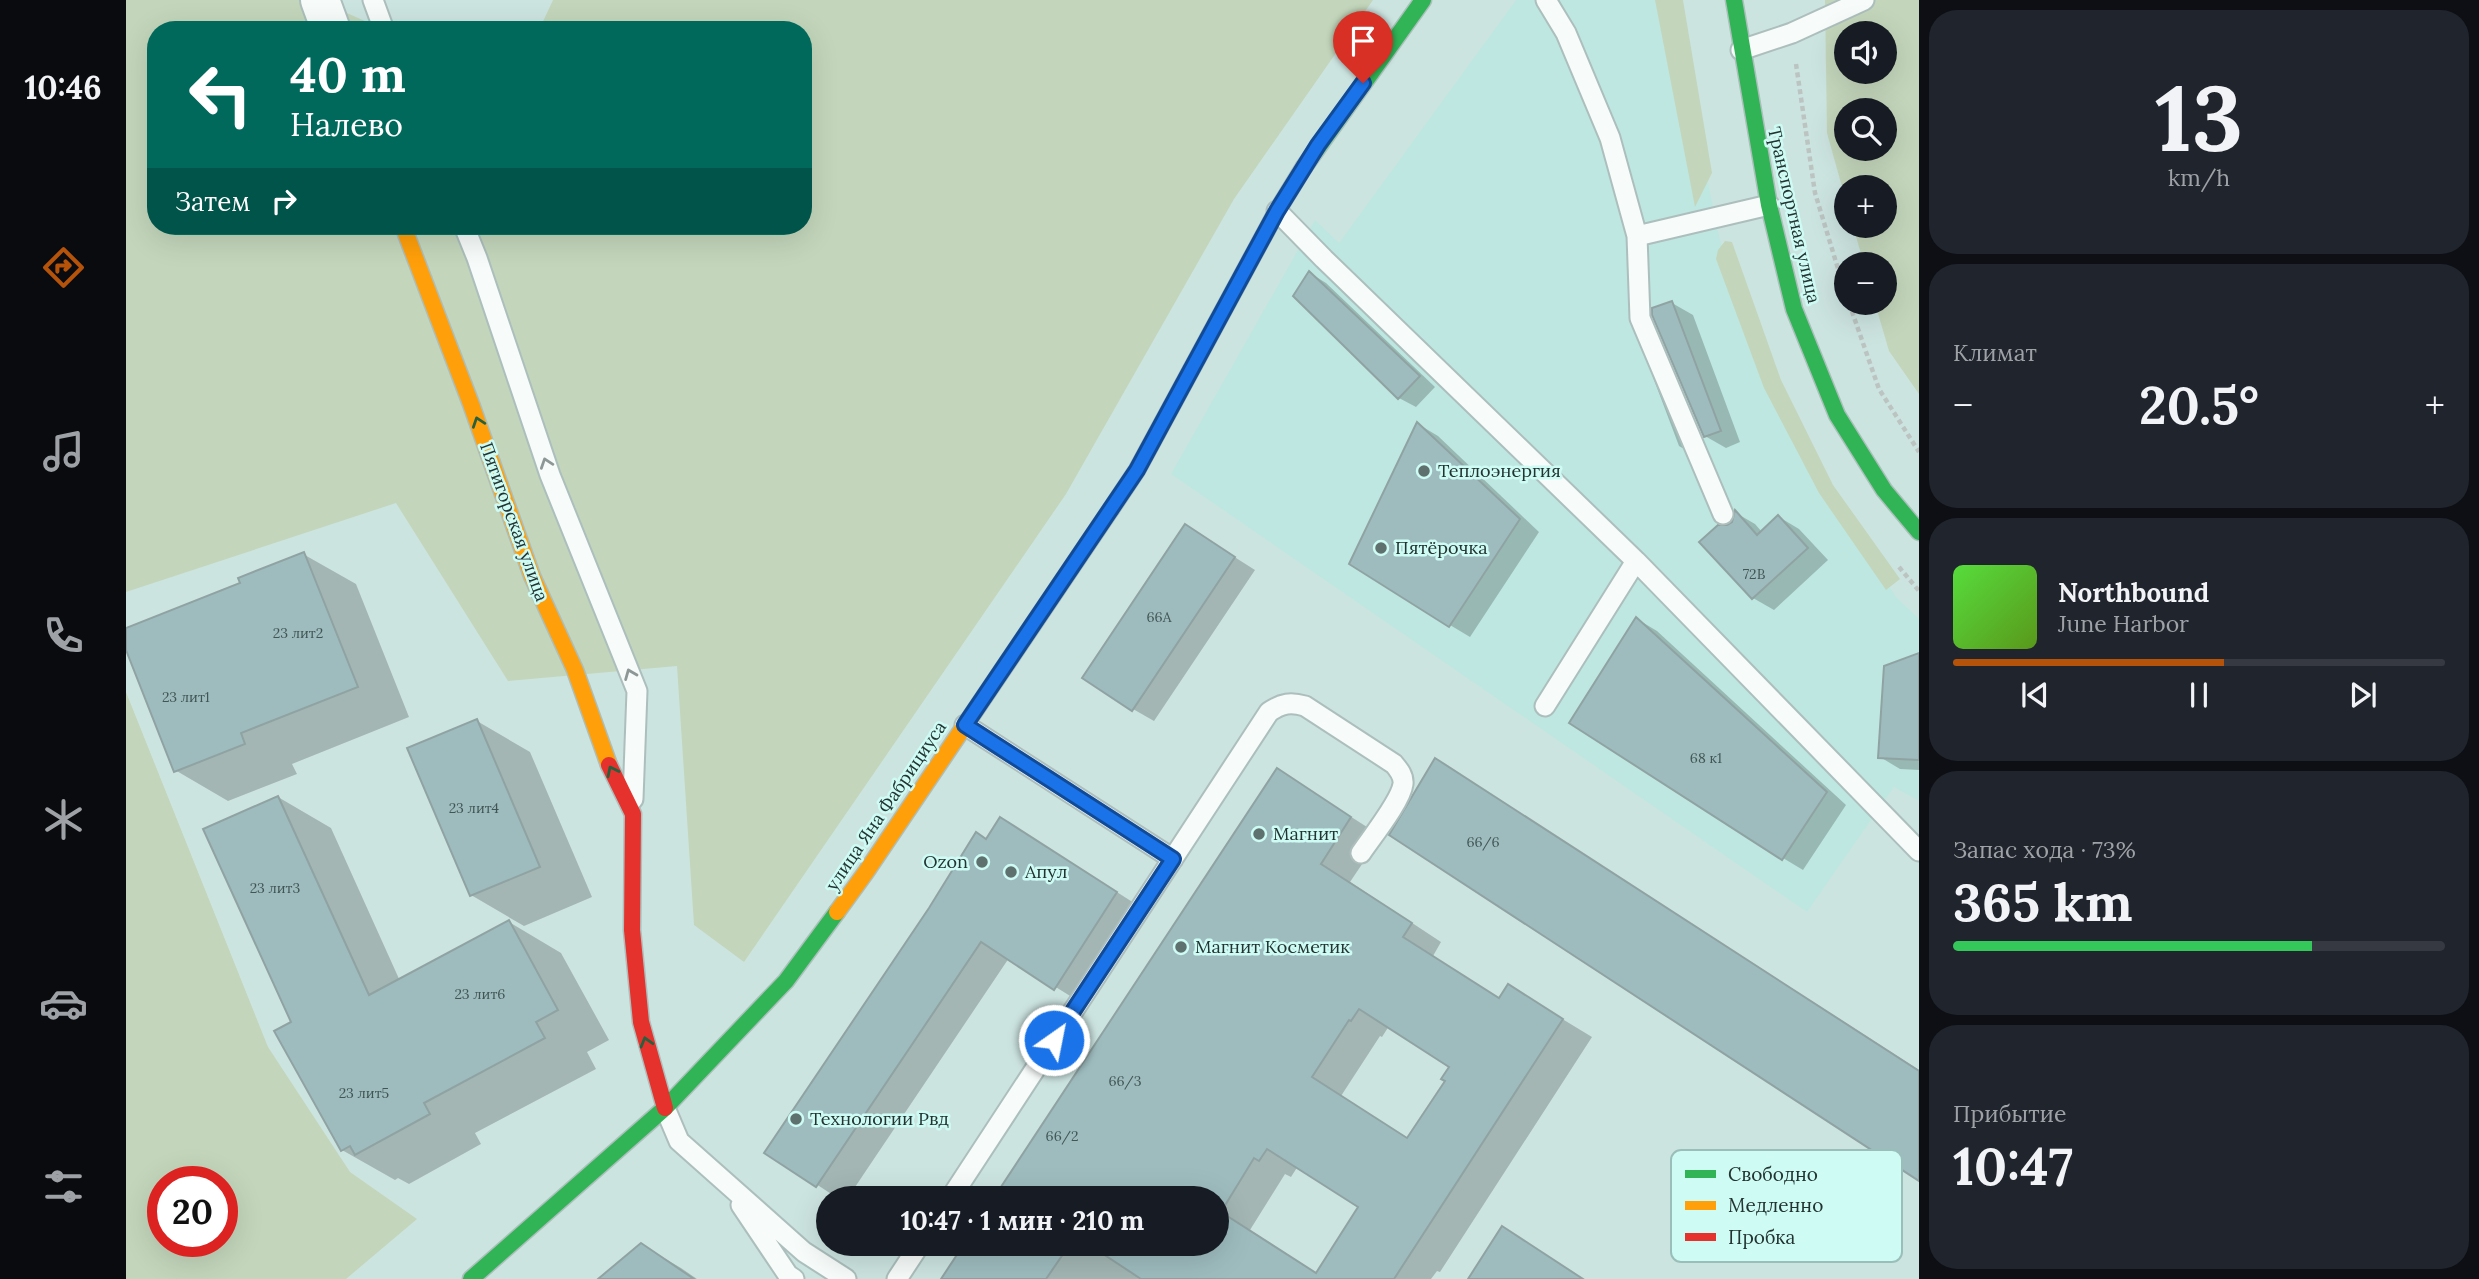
<!DOCTYPE html>
<html lang="ru">
<head>
<meta charset="utf-8">
<style>
	:root { --surface:#171b24; --page:#20242c; --text:#f1f3f6; --muted:#9ea1a6; --line:#363941; --accent:#b45309 }
	body { margin:0; font-family:Lora,serif; background:var(--page); color:var(--text); height:100vh; display:flex; flex-direction:column; font-size:26px; white-space:nowrap }
	* { box-sizing:border-box; margin:0 }
	p { font-size:23px; color:var(--muted) }
	.icon { flex:none; width:38px; height:38px; fill:none; stroke:currentColor; stroke-width:2; stroke-linecap:round; stroke-linejoin:round }
	.map { position:relative; flex:1; overflow:hidden }
	.side { display:flex; flex-direction:column; gap:10px; padding:10px; background:#0d0f14; width:560px }
	.side>* { flex:none }
	.hud { position:absolute; left:21px; top:21px; width:665px; height:214px; border-radius:28px; box-shadow:0 7px 28px #0002; background:#00695c; color:#fff; overflow:hidden }
	.tools { position:absolute; left:1708px; top:21px; display:grid; gap:14px }
	.tools a { display:grid; place-items:center; width:63px; height:63px; border-radius:50%; background:var(--surface); box-shadow:0 7px 28px #0002; font-size:35px }
	.speed { position:absolute; left:21px; top:1166px; display:flex; gap:14px; font-size:35px; font-weight:700; text-align:center }
	.speed>* { display:grid; place-content:center; width:91px; height:91px; border-radius:50%; background:var(--surface); box-shadow:0 7px 28px #0002; line-height:1 }
	.speed .limit { border:10px solid #d22; background:#fff; color:#111 }
	.pin { position:absolute; display:grid; place-items:center; width:60px; height:60px; color:#fff; margin:-72px -30px; border-radius:50% 50% 50% 0; rotate:-45deg; box-shadow:0 0 7px #0007 }
	.pin .icon { rotate:45deg }
	.me { position:absolute; width:77px; margin:-38px; rotate:33deg; stroke-linejoin:round; filter:drop-shadow(0 0 5px #0008) }
	.turn { display:flex; align-items:center; gap:24px; height:147px; padding:0 28px; font-size:32px }
	.turn .icon { width:91px; height:91px; stroke-width:2.5 }
	.turn b { display:block; font-size:49px; line-height:60px }
	.then { display:flex; align-items:center; height:66px; padding:0 28px; background:#0003; gap:14px; font-size:26px }
	.big { font-size:52px; font-weight:700; line-height:1.1 }
	.side .card { flex:1; display:flex; flex-direction:column; justify-content:center; gap:10px; min-width:0; padding:0 24px; border-radius:28px; background:var(--page) }
	.side .dial { align-items:center; gap:0 }
	.dial b { font-size:91px; line-height:1 }
	.song { display:flex; align-items:center; gap:21px }
	.cover { width:84px; height:84px; border-radius:10px; background:linear-gradient(135deg,hsl(110 70% 55%),hsl(90 70% 35%)) }
	.played { height:7px; border-radius:4px; background:linear-gradient(90deg,var(--accent) 55%,var(--line) 55%) }
	.keys { display:flex; justify-content:space-around; direction:ltr }
	.heat { display:flex; justify-content:space-between; align-items:center; font-size:38px; direction:ltr }
	.charge { height:10px; border-radius:5px; background:linear-gradient(90deg,#34c759 73%,var(--line) 0) }
	.trip { position:absolute; left:690px; top:1186px; width:413px; height:70px; border-radius:35px; background:var(--surface); box-shadow:0 7px 28px #0002; font-weight:700; line-height:70px; text-align:center }
	main { display:flex; flex:1; min-height:0 }
	.tab-bar { display:flex; flex-direction:column; width:126px; justify-content:space-around; align-items:center; background:#090b0e; color:var(--muted) }
	.tab-bar .icon { width:49px; height:49px }
	.tab-bar .current { color:var(--accent) }
	.tab-bar b { font-size:32px; color:var(--text) }
	.map>svg:first-child { display:block }
	.built { fill:#bee7e1 }
	.green { fill:#c3d6bb; fill-rule:evenodd }
	.shadow { fill:#0003; fill-rule:evenodd }
	.building { fill:#9ebcbe; stroke:#90a3a3; stroke-width:2; fill-rule:evenodd }
	.lines { fill:none; stroke-linecap:round; stroke-linejoin:round }
	.lane-casing { stroke:#acbfbc; stroke-width:23 }
	.street-casing { stroke:#acbfbc; stroke-width:42 }
	.fast-casing { stroke:#acbfbc; stroke-width:19 }
	.slow-casing { stroke:#acbfbc; stroke-width:19 }
	.jam-casing { stroke:#acbfbc; stroke-width:19 }
	.path { stroke:#bcc4c2; stroke-width:4.5; stroke-dasharray:5 3.5; stroke-linecap:butt }
	.lane { stroke:#f7fbfa; stroke-width:19 }
	.street { stroke:#f7fbfa; stroke-width:38 }
	.fast { stroke:#30b455; stroke-width:16 }
	.slow { stroke:#ff9f0a; stroke-width:16 }
	.jam { stroke:#e5322d; stroke-width:16 }
	.oneway { stroke:#27603e }
	.oneway2 { stroke:#8c9796 }
	.route-casing { stroke:#114b97; stroke-width:18 }
	.route { stroke:#1a73e8; stroke-width:12 }
	.poi-dot { fill:#5e716e; stroke:#cefbf4; stroke-width:2.5 }
	.labels { text-anchor:middle; stroke-width:5; stroke-linejoin:round; paint-order:stroke }
	.number-label { font-size:14px; fill:#415554 }
	.street-label { font-size:18px; fill:#223331; stroke:#cefbf4 }
	.poi-label { font-size:18px; fill:#223331; stroke:#cefbf4; text-anchor:start }
	.key { fill:#cefbf4; stroke:#9abfba; stroke-width:2 }
	.key-label { font-size:19px; fill:#223331 }
</style>
</head>
<body>
<main>
<nav class="tab-bar">
<b>10:46</b>
<svg class="icon current" aria-label="directions" viewBox="0 0 24 24"><path d="M12 3l9 9-9 9-9-9zM9 14v-3h6M13 9l2 2-2 2"/></svg>
<svg class="icon" aria-label="music" viewBox="0 0 24 24"><path d="M9 18V5l10-2v13"/><circle cx="6" cy="18" r="3"/><circle cx="16" cy="16" r="3"/></svg>
<svg class="icon" aria-label="phone" viewBox="0 0 24 24"><path d="M5 4h4l2 5-3 2q2 4 5 5l2-3 5 2v4C11 20 4 13 5 4z"/></svg>
<svg class="icon" aria-label="climate" viewBox="0 0 24 24"><path d="M12 3v18M4 7l16 10M4 17L20 7"/></svg>
<svg class="icon" aria-label="car" viewBox="0 0 24 24"><path d="M5 17H2v-5l4-1 3-4h7l3 4 3 1v5h-3M9 17h6M6 11h13"/><circle cx="7" cy="17" r="2"/><circle cx="17" cy="17" r="2"/></svg>
<svg class="icon" aria-label="filters" viewBox="0 0 24 24"><path d="M4 7h16M4 17h16"/><circle cx="9" cy="7" r="2"/><circle cx="15" cy="17" r="2"/></svg>
</nav>
<div class="map">
<svg width="1793" height="1279" viewBox="0 0 1793 1279">
	<rect width="100%" height="100%" fill="#cce4e0"/>
	<path class="built" d="M1390,0h154l54,259 67,170 105,168 23,22v182l-25,-14 -87,125 -636,-438 144,-254 24,23z"/>
	<path class="green" d="M0,0h206l8,10 45,20h-229v196h647v-196h-264l14,-30h820l-139,199 -168,295 -322,468 -50,-37 -17,-259 -169,15 -112,-178 -270,89z
		M1529,0h28l29,173 -17,34z
		M1699,0h94v394l-30,-43 -14,-48h10v-39h-21l-11,-38h32v-39h-39v14l-19,-68zM1720,33h39v39h-39zM1720,110h39v39h-39z
		M1599,241l7,1 49,138 52,105 67,94 -14,11 -67,-97 -55,-105 -48,-129 2,-9z
		M0,692l142,355 82,125 67,47 -71,60h-220zM96,1181v60h-59v-60z"/>
	<path class="shadow" d="M1184,273l16,10 109,104 -19,20 -17,-9z
		M1546,303l21,12 47,127 -14,6 -21,-12z
		M1522,364l17,10 34,84 -20,-12z
		M1292,424l20,12 101,96 -69,105 -20,-12z
		M1610,513l19,11 7,8 17,-15 20,12 29,31 -54,50 -21,-12 -52,-56 33,-19z
		M1080,539l49,31 -101,151 -21,-12z
		M177,554l53,30 53,133 -117,47 5,10 -69,27 -53,-31 -49,-125v-16l116,-45z
		M1511,619l20,12 189,174 -43,65 -20,-12z
		M1793,654v116l-19,-1 -20,-12z
		M351,721l53,31 62,145 -68,29 -53,-31z
		M1310,760l483,310v109z
		M1152,770l103,66 -31,46 91,60 -8,14 67,43 8,-13 84,51 -152,235 -3,-1 -6,8h-488l23,-35h250zM1263,1026l62,40 -4,14 -38,59 -68,-43 39,-60 2,1zM1172,1166l62,41 -42,67 -68,-44 35,-56 6,3z
		M152,797l53,31 69,153 109,-59 52,31 48,87 -22,12 9,17 -121,64 6,11 -72,40 -11,-6 -3,2 -53,-30 -49,-128z
		M903,836l116,74 -62,94 -74,-46 -162,241h-8l-72,-47 220,-312z
		M516,1245l39,23 16,11h-96z"/>
	<path class="building" d="M1183,271l111,105 -22,23 -105,-103z
		M1546,301l49,130 -17,6 -52,-122v-7z
		M1291,422l103,97 -71,108 -100,-63z
		M1609,510l22,25 21,-20 30,33 -56,51 -53,-57 19,-17h9l5,-3z
		M1059,524l50,33 -103,154 -50,-33z
		M178,552l54,135 -117,46 4,11 -71,28 -48,-122v-22l114,-45 -2,-5z
		M1510,617l191,175 -45,68 -213,-137z
		M1793,653v107l-41,-2 6,-92z
		M351,719l63,148 -70,29 -63,-148z
		M1309,758l484,313v110l-530,-346z
		M1151,768l74,49 -30,47 91,59 -9,14 96,61 9,-14 55,35 -169,260h-253l-53,-35h128v-45h-223zM1233,1009l90,58 -8,12 4,2 -38,57 -95,-61 37,-57 2,1zM1141,1149l91,58 -42,66 -95,-61 33,-54 5,3z
		M152,796l91,199 140,-75 49,90 -22,12 9,16 -121,65 6,11 -75,41 -5,-9 -9,5 -67,-120 17,-9 -88,-193z
		M874,817l117,75 -63,98 -73,-48 -165,245 -52,-34 165,-245 47,-76 10,7z
		M1376,1226l81,53h-115z
		M515,1243l53,36h-96z
		M838,1244h106l-24,35h-105z"/>
	<g class="lines">
		<g class="lane-casing">
			<path id="lane" d="M247,0l11,30
				M1420,0l20,33 44,105 27,98 3,82 83,196
				M1615,50l51,-17 72,-33
				M1151,211l47,48 312,302 283,290
				M338,226l13,32 73,217 87,216 -4,108
				M1511,236l132,-31
				M1419,706l91,-145
				M839,725l208,134
				M539,1108l14,33 125,111 42,27
				M824,1199l319,-487c13,-9 22,-10 36,-6l89,58c5,6 10,12 9,20 -2,17 -32,54 -42,69
				M615,1205l47,70 6,4
				M771,1279l23,-35"/>
		</g>
		<g class="street-casing">
			<path id="street" d="M194,0l11,30"/>
		</g>
		<g class="fast-casing">
			<path id="fast" d="M1608,0l35,205 25,104 43,106 47,75 35,42
				M1178,167l119,-167
				M345,1279l194,-171 121,-127 51,-69"/>
		</g>
		<g class="slow-casing">
			<path id="slow" d="M277,226l68,178 61,172 43,94 34,95
				M711,912l29,-40 245,-363"/>
		</g>
		<g class="jam-casing">
			<path id="jam" d="M985,509l26,-39 140,-259 27,-44
				M483,765l24,49 -1,116 9,92 24,86"/>
		</g>
		<path class="path" d="M1670,64l19,129 31,102
			M1723,303l30,86 40,63
			M1773,567l20,24"/>
		<use href="#lane" class="lane"/>
		<use href="#street" class="street"/>
		<use href="#fast" class="fast"/>
		<use href="#slow" class="slow"/>
		<use href="#jam" class="jam"/>
	</g>
	<defs><path id="oneway-chevron" d="M-2-3.5L2.5 0L-2 3.5" fill="none" stroke-width="1.6" stroke-linecap="round" stroke-linejoin="round" transform="scale(1.75)"/></defs>
	<g class="oneway">
		<use href="#oneway-chevron" transform="translate(352 422) rotate(-109)"/>
		<use href="#oneway-chevron" transform="translate(486 771) rotate(-116)"/>
		<use href="#oneway-chevron" transform="translate(520 1042) rotate(-106)"/>
	</g>
	<g class="oneway2">
		<use href="#oneway-chevron" transform="translate(420 463) rotate(-109)"/>
		<use href="#oneway-chevron" transform="translate(504 674) rotate(-112)"/>
	</g>
	<g class="lines">
		<g class="route-casing">
			<path id="route" d="M928,1040l119,-181 -208,-134 172,-255 140,-259 41,-66 45,-62"/>
		</g>
		<use href="#route" class="route"/>
	</g>
	<g class="poi-dot">
		<circle cx="1298" cy="471" r="7"/>
		<circle cx="1255" cy="548" r="7"/>
		<circle cx="1133" cy="834" r="7"/>
		<circle cx="856" cy="862" r="7"/>
		<circle cx="885" cy="872" r="7"/>
		<circle cx="1055" cy="947" r="7"/>
		<circle cx="670" cy="1119" r="7"/>
	</g>
	<g class="labels">
		<g class="number-label">
			<text x="1628" y="579">72В</text>
			<text x="1033" y="622">66А</text>
			<text x="172" y="638">23 лит2</text>
			<text x="60" y="702">23 лит1</text>
			<text x="1580" y="763">68 к1</text>
			<text x="348" y="813">23 лит4</text>
			<text x="1357" y="847">66/6</text>
			<text x="149" y="893">23 лит3</text>
			<text x="354" y="999">23 лит6</text>
			<text x="999" y="1086">66/3</text>
			<text x="238" y="1098">23 лит5</text>
			<text x="936" y="1141">66/2</text>
		</g>
		<g class="street-label">
			<text transform="translate(1668 215) rotate(77)" y="6">Транспортная улица</text>
			<text transform="translate(388 522) rotate(70)" y="6">Пятигорская улица</text>
			<text transform="translate(760 806) rotate(-56)" y="6">улица Яна Фабрициуса</text>
		</g>
		<g class="poi-label">
			<text x="1312" y="477">Теплоэнергия</text>
			<text x="1269" y="554">Пятёрочка</text>
			<text x="1147" y="840">Магнит</text>
			<text x="842" y="868" text-anchor="end">Ozon</text>
			<text x="899" y="878">Апул</text>
			<text x="1069" y="953">Магнит Косметик</text>
			<text x="684" y="1125">Технологии Рвд</text>
		</g>
	</g>
	<rect x="1545" y="1150" width="231" height="112" rx="10" class="key"/>
	<rect x="1559" y="1170" width="31" height="8" fill="#30b455"/>
	<rect x="1559" y="1201" width="31" height="9" fill="#ff9f0a"/>
	<rect x="1559" y="1233" width="31" height="8" fill="#e5322d"/>
	<g class="key-label">
		<text x="1602" y="1181">Свободно</text>
		<text x="1602" y="1212">Медленно</text>
		<text x="1602" y="1244">Пробка</text>
	</g>
</svg>
<div class="tools">
<a><svg class="icon" aria-label="sound" viewBox="0 0 24 24"><path d="M4 9h4l5-4v14l-5-4H4zM17 9q2 3 0 6"/></svg></a>
<a><svg class="icon" aria-label="search" viewBox="0 0 24 24"><circle cx="10" cy="10" r="6"/><path d="M15 15l6 6"/></svg></a>
<a>+</a>
<a>−</a>
</div>
<div class="speed"><div class="limit">20</div></div>
<div class="pin" style="left:1237px;top:83px;background:#d93025"><svg class="icon" aria-label="arrive" viewBox="0 0 24 24"><path d="M6 21V4h12l-3 4 3 4H6"/></svg></div>
<svg class="me" style="left:928px;top:1040px" viewBox="-20 -20 40 40"><circle r="17" fill="#1a73e8" stroke="#fff" stroke-width="3"/><path d="M0-11L8 9 0 5-8 9z" fill="#fff"/></svg>
<div class="trip">10:47 · 1 мин · 210 m</div>
<div class="hud">
<div class="turn"><svg class="icon" aria-label="left" viewBox="0 0 24 24"><path d="M17 20v-9H6M10 6l-5 5 5 5"/></svg><div><b>40 m</b>Налево</div></div>
<div class="then">Затем<svg class="icon" aria-label="right" viewBox="0 0 24 24"><path d="M7 20v-9h11M14 6l5 5-5 5"/></svg></div>
</div>
</div>
<section class="side">
<div class="card dial"><b>13</b><p>km/h</p></div>
<div class="card"><p>Климат</p>
<div class="heat"><a>−</a><b class="big">20.5°</b><a>+</a></div>
</div>
<div class="card">
<div class="song"><i class="cover"></i><div><b>Northbound</b><p>June Harbor</p></div></div>
<div class="played"></div>
<div class="keys"><svg class="icon" aria-label="previous" viewBox="0 0 24 24"><path d="M18 5L8 12l10 7zM5 5v14"/></svg><svg class="icon" aria-label="pause" viewBox="0 0 24 24"><path d="M8 5v14M16 5v14"/></svg><svg class="icon" aria-label="next" viewBox="0 0 24 24"><path d="M6 5l10 7-10 7zM19 5v14"/></svg></div>
</div>
<div class="card"><p>Запас хода · 73%</p><b class="big">365 km</b><div class="charge"></div></div>
<div class="card"><p>Прибытие</p><b class="big">10:47</b></div>
</section>
</main>
</body>
</html>
